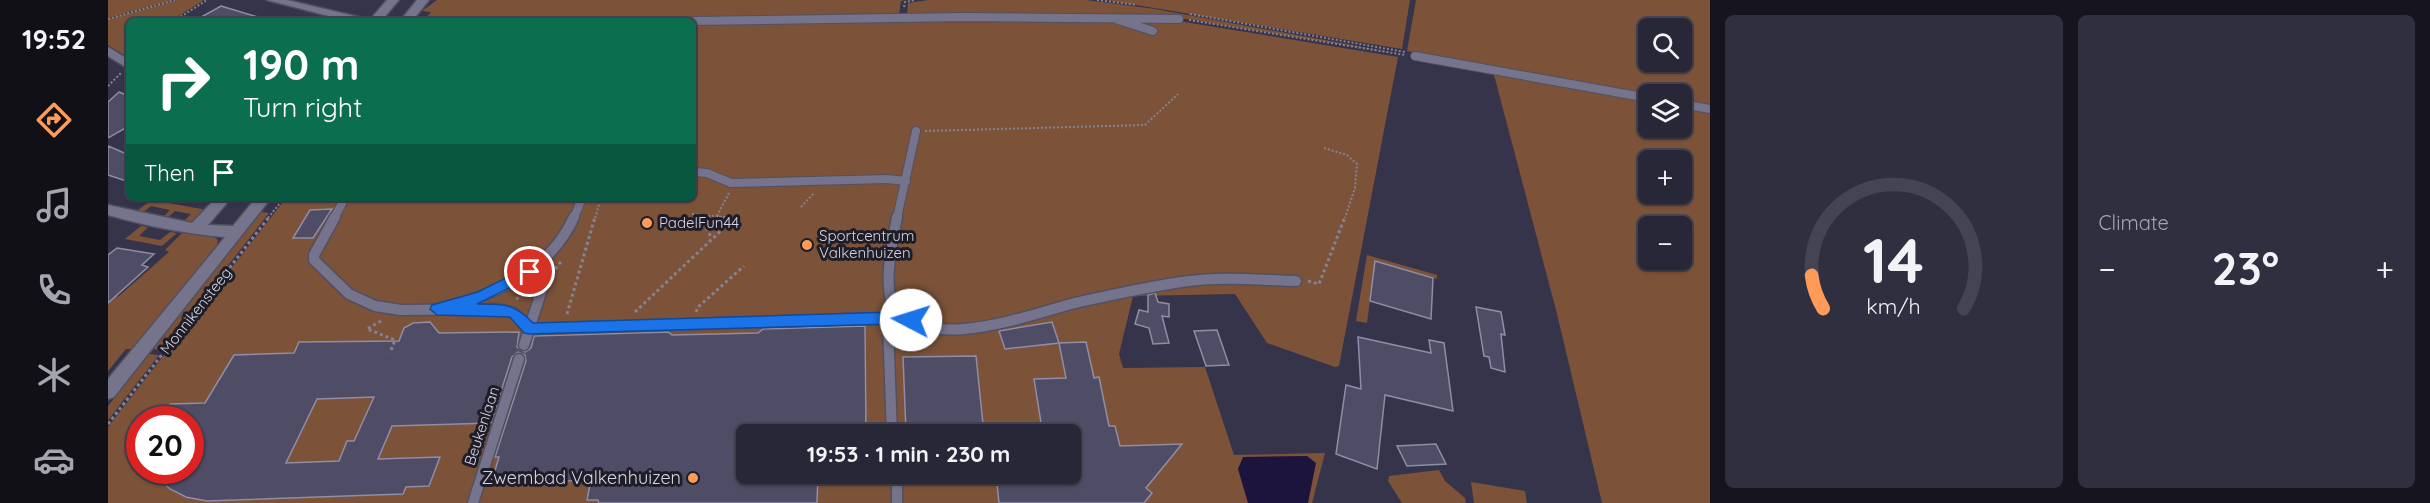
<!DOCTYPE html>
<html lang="en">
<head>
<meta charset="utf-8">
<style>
	:root { --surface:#282738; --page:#302f40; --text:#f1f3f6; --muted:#a5a5ae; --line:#444453; --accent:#fe9b59 }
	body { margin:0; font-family:Quicksand,sans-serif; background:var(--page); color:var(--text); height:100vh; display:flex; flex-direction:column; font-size:22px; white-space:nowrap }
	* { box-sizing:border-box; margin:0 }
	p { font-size:20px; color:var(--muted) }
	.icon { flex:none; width:33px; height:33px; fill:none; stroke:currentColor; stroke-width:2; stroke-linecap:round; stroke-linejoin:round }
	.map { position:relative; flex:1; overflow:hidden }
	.drawer { display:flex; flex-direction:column; gap:15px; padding:15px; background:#16151f; width:720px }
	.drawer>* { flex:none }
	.banner { position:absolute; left:18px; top:18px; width:570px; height:183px; border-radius:9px; box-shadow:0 2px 4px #0004,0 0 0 2px var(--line); background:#0b6e4f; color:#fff; overflow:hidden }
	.controls { position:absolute; left:1530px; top:18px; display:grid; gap:12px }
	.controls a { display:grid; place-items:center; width:54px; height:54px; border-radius:9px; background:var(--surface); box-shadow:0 2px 4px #0004,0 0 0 2px var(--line); font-size:30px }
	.speed { position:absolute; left:18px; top:406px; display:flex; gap:12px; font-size:30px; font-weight:700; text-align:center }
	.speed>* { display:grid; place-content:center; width:78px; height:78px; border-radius:50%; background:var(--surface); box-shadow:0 2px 4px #0004,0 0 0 2px var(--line); line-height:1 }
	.speed .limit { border:9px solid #d22; background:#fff; color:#111 }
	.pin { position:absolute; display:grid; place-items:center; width:51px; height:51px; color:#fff; margin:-26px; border:3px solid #fff; border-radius:50%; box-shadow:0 2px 6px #0007 }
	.me { position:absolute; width:66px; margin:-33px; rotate:275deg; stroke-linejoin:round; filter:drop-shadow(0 0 4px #0008) }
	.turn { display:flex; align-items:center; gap:21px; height:126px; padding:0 18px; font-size:27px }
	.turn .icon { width:78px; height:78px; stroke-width:2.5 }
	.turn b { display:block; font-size:42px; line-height:51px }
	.then { display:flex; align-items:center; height:57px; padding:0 18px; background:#0003; gap:12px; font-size:22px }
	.big { font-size:45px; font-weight:800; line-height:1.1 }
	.drawer .widget { flex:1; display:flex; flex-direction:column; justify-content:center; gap:9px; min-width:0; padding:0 21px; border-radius:9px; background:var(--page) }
	.drawer .dial { align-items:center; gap:0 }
	.dial svg { height:156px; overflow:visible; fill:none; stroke:var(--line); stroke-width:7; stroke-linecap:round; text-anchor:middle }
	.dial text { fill:var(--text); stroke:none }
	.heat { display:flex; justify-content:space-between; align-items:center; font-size:33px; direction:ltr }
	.drawer .tiles { flex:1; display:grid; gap:15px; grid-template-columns:repeat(2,1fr) }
	.trip { position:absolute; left:628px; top:424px; width:345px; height:60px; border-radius:9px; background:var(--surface); box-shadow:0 2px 4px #0004,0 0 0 2px var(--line); font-weight:800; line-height:60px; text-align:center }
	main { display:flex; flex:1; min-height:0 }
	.tab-bar { display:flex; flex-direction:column; width:108px; justify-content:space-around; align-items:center; background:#101016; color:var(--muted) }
	.tab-bar .icon { width:42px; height:42px }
	.tab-bar .current { color:var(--accent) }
	.tab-bar b { font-size:27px; color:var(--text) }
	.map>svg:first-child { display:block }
	.green { fill:#7c5339; fill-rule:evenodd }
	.water { fill:#1c143c }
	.building { fill:#4f4d65; stroke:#8f8da7; stroke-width:1.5; fill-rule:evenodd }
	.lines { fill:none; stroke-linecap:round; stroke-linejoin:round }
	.lane-far1-casing { stroke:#515062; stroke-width:10 }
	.lane-casing { stroke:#515062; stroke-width:13 }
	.street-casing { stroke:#515062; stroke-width:3 }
	.path-far1 { stroke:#848395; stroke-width:2; stroke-dasharray:2 2; stroke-linecap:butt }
	.path { stroke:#848395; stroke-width:3; stroke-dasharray:3 3; stroke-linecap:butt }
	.lane-far1 { stroke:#76748d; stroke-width:8 }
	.lane { stroke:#76748d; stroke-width:10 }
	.street { fill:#76748d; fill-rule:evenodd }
	.route { fill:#1a73e8; stroke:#114b97; stroke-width:1.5 }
	.poi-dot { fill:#fe9b59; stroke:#1e1d28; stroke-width:2 }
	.labels { text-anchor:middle; stroke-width:6; stroke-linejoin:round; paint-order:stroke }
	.poi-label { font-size:15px; fill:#d5d4e2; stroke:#1e1d28; text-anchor:start }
	.street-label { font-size:15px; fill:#d5d4e2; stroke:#1e1d28 }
	.near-poi-label { font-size:18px; fill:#d5d4e2; stroke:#1e1d28; text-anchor:end }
</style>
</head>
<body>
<main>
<nav class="tab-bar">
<b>19:52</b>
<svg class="icon current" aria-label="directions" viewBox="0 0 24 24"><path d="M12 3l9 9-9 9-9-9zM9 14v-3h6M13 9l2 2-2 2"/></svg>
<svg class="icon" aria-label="music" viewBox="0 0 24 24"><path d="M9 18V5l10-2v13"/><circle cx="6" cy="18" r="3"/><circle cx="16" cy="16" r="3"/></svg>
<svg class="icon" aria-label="phone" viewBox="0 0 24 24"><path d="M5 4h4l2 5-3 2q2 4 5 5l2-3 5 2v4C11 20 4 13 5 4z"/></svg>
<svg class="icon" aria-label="climate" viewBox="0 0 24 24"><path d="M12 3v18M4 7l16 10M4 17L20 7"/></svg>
<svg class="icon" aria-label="car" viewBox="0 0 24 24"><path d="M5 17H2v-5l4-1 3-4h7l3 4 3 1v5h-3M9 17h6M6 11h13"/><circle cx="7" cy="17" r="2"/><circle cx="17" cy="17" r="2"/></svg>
</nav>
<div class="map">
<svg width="1602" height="503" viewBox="0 0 1602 503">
	<rect width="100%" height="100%" fill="#36344b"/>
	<path class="green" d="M0,0h65l-65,18z
		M69,0h27l-33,21h-42v37l-21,-13v-26z
		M329,0h469l-5,1 -2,14 -279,6h-197l8,-9 -9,-1z
		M820,0h158l69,9 246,45 -227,-37 -267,-3 1,-11z
		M998,0h304l-8,49z
		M1308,0h294v107l-28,-5v-8h-34l-241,-43zM1540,28h34v34h-34z
		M1052,18l238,39 -59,309 -4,1 -68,-24 -32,-49 -102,2 -14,58 4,14 82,-1 29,88 91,-2 -13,50h-1204v-76l178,-229h407v-175zM32,420h50v51h-50zM639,435h324v39h-324z
		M1385,71l155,28v29h34v-23l28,5v393h-108l-45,-189zM1540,160h34v34h-34zM1540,226h34v34h-34z
		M44,200l55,10c-8,8 -13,13 -24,12l8,-8 -16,-3 -9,8h-5l9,-9 -19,-4 -10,8 -6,-2z
		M153,212l8,1 -107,137 -9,-1z
		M33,226l7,1 -9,9 21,4 10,-8 7,1 -15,13 -37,-7z
		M74,233l30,3 6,4 -1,5 -84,104h-7l-18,22v-73l11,-2 50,-44 -4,-2z
		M1259,255l70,20v4l-62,-18 -8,62 -11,-2z
		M41,354l10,1 -51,65v-14z
		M1331,470l6,11 20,17 1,5h-64l-14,-22 1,-5z
		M1363,482l54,9 2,12h-53z"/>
	<path class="water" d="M1199,456l9,7 -8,40h-60l-10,-34 5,-12z"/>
	<path class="building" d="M113,6l40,12v3h-67z
		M11,92l10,4v30l-21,12v-36z
		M0,146l21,9v27l-21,-7z
		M224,209l-19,29h-20l17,-28z
		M9,248l37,6 -12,11 6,2 -40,36v-48z
		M1267,261l58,17 -2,41 -61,-18z
		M1047,293l3,9 11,2v13l-7,-1 7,27 -16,1 -4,-16 -14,-4 4,-14 9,2v-17z
		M1368,307l25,5 4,23 -4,-1 4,38 -14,-4 -2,-11 -5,-1z
		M322,322l9,11 80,-1 -2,15 8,5 6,-4 3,-12 134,-4 4,3 86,-2 5,-4 102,-3 1,109h-119v39h71l-1,29h-218l-1,-3h-11l4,-20 -100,4 8,-27h-4l31,-96 -1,-6 -7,-3 -6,5 -21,66 -99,3 -14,33 62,-2 -11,29 -23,1 -3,7 -196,7 -21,-4 -16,-8 -19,-18h39v-51h-31l11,-16 35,-1 29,-48 60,-2 5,-11 100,-1 5,-13 9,-5zM266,397l-20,44h-7l-8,20 -53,2 31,-64z
		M944,322l7,21 -54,6 -6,-18z
		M1109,330l12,35 -23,1 -12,-35z
		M1250,337l73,16 -2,-13 15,3 9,68 -68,-16 -8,74 -41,-15 10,-69 15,4z
		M978,342l8,36 5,-1 10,49h6l5,20 62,-2 -36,44 6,5 -8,10h-145l-3,-29h75v-39h-28l-9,-56 32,-1 -7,-35z
		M868,356l8,78 -23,1v-4l-55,1 -3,-75z
		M1328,444l10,20 -39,2 -10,-20z"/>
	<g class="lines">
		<g class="lane-far1-casing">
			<path id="lane-far1" d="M1010,20l35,11
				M585,21l272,-4 214,2
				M1307,56l233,42
				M1574,104l28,5
				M585,172l14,1 24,10 156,-4 19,2
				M226,218l11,-20
				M466,218l8,-20
				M789,218l19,-87"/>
		</g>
		<g class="lane-casing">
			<path id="lane" d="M227,217l-21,38v5l35,34 26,12 26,4 97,-1 16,4 15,16 365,-11
				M789,217c-4,21 -15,71 -3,89 34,49 137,8 181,-3 36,-8 71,-16 107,-21 38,-6 76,-2 114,-1
				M343,306c51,-14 100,-38 123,-89
				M416,345l20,-62
				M784,435l-4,-110 8,-8
				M789,474v29
				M365,503l46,-144"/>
		</g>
		<g class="street-casing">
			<path id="street" d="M159,0h20l80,19 2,2h-21z
				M279,0h12l-18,21h-12z
				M309,0h12l-17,21h-12z
				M0,47l21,13v9l-21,-13z
				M108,198h15l-23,27 25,1 23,-28h15l-157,199 -6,2v-20l117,-142c-40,-3 -78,-11 -117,-22v-10l84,18z"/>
		</g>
		<path class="path-far1" d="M989,0l39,5
			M796,7l1,-5 10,-2
			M1082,14l215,38
			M0,19l67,-19
			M1081,20l216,35
			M66,21l33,-21
			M0,86l14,-14
			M817,131l220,-6 33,-31
			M1216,148l23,7 10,9 -2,24 -10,30
			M693,207l13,-14
			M584,214l38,4
			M592,214l2,4
			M609,216l12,-23
			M160,218l16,-20
			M487,218l6,-20"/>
		<path class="path" d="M593,217l10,20
			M444,274l10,-14
			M1200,281l11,3 26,-67
			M408,299l12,-7
			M527,312l92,-87 3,-7 -11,-1
			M588,312l2,-5 46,-41
			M459,314l28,-97
			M273,321l-14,8 28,11 -5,13
			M0,424l161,-207"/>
		<use href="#lane-far1" class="lane-far1"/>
		<use href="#lane" class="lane"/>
		<use href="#street" class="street"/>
	</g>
	<path class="route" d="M422,266l7,6 -2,3 -58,29c26,0 37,-1 56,19l359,-11 9,-4 17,12 -7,6 -10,-5 -7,3 -365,10 -5,-1 -14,-16 -73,-2 -7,-6 2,-4 46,-13z"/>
	<g class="poi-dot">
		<circle cx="539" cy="223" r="6"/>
		<circle cx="699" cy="245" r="6"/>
		<circle cx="585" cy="478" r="6"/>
	</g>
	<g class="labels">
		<g class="poi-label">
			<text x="551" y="228">PadelFun44</text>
			<text x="711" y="241">Sportcentrum<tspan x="711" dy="17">Valkenhuizen</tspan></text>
		</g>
		<g class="street-label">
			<text transform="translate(88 311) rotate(-52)" y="5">Monnikensteeg</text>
			<text transform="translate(374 426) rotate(-72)" y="5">Beukenlaan</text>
		</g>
		<g class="near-poi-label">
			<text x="573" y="484">Zwembad Valkenhuizen</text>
		</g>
	</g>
</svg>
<div class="controls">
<a><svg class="icon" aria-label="search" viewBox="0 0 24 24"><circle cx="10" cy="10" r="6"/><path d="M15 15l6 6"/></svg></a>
<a><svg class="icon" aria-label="layers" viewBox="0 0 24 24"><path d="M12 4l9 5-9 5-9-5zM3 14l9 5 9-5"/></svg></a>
<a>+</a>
<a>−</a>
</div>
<div class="speed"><div class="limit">20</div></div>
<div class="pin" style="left:422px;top:272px;background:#d93025"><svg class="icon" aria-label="arrive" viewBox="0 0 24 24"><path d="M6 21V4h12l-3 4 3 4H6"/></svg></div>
<svg class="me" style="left:803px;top:320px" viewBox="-20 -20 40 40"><circle r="19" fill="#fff"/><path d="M0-13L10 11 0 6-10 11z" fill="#1a73e8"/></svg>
<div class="trip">19:53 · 1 min · 230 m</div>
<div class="banner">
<div class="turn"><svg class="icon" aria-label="right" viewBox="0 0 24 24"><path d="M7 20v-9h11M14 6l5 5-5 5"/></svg><div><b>190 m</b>Turn right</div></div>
<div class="then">Then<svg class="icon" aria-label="arrive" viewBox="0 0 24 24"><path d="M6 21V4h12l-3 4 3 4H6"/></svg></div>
</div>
</div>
<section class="drawer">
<div class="tiles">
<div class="widget dial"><svg viewBox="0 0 100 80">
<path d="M14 69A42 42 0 1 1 86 69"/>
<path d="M14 69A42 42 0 0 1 8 52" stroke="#fe9b59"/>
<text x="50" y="56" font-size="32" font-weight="700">14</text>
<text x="50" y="72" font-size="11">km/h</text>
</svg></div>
<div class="widget"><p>Climate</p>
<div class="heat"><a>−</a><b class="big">23°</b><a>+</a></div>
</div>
</div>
</section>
</main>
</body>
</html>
